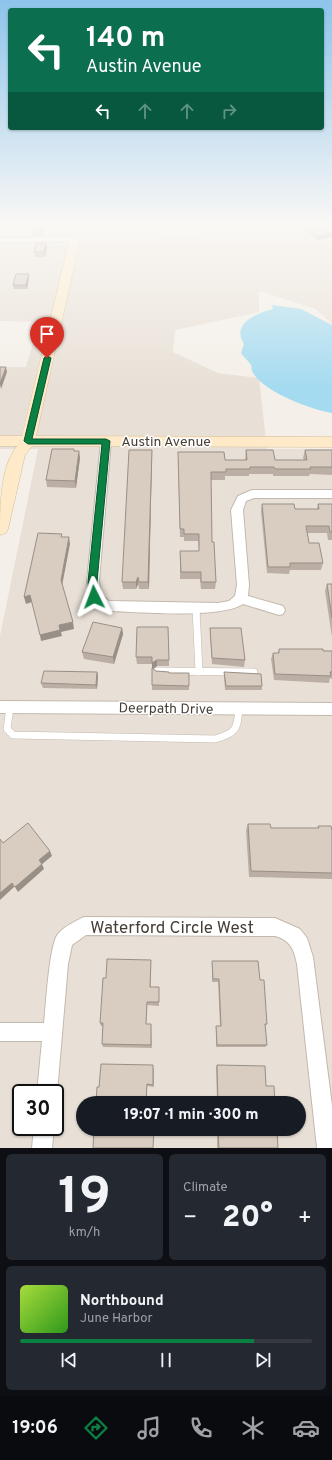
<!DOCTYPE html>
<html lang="en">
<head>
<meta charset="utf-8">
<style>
	:root { --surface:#171b24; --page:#242831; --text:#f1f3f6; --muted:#9ea1a6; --line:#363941; --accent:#0b8043 }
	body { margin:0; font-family:Overpass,sans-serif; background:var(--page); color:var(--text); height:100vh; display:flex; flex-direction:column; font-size:15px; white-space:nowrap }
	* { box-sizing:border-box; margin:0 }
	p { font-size:13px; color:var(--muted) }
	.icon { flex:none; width:22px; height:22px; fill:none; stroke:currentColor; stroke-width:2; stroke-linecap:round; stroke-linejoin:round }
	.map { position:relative; height:1148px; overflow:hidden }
	.side { display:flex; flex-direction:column; gap:6px; padding:6px; background:#0d0f14; flex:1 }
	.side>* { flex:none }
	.banner { position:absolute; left:8px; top:8px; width:316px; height:122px; border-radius:4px; box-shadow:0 1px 3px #0004; background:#0b6e4f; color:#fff; overflow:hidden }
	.speed { position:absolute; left:12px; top:1084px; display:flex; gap:8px; font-size:20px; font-weight:700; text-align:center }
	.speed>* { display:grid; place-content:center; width:52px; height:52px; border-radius:50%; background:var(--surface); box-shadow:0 1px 3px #0004; line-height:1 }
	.speed .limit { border:2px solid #111; border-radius:6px; background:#fff; color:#111 }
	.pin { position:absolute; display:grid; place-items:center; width:34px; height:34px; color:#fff; margin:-41px -17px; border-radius:50% 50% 50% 0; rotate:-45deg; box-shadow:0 0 4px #0007 }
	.pin .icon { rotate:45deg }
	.me { position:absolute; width:44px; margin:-22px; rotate:357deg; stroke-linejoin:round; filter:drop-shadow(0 0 3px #0008) }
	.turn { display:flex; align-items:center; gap:14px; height:84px; padding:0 12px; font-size:18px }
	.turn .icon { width:52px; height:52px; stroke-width:2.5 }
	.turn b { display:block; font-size:28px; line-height:34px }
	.lanes { display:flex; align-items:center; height:38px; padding:0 12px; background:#0003; justify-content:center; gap:20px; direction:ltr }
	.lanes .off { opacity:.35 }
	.big { font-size:30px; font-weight:800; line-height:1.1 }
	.side .widget { flex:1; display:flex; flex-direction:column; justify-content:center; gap:6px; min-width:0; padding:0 14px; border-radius:6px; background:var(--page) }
	.side .dial { align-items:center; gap:0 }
	.dial b { font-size:52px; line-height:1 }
	.song { display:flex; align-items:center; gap:12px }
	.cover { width:48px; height:48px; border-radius:6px; background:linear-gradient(135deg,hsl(80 70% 55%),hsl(110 70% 35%)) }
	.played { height:4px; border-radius:2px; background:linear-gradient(90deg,var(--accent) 80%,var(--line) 80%) }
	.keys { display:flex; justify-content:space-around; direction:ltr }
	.heat { display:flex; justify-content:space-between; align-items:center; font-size:22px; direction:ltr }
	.side .tiles { flex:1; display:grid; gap:6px; grid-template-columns:1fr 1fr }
	.widget:last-child { grid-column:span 2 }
	.trip { position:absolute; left:76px; top:1096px; width:230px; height:40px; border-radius:20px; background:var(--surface); box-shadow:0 1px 3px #0004; font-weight:800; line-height:40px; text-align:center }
	.dock { display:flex; height:64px; justify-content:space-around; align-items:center; background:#090b0e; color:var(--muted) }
	.dock .icon { width:28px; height:28px }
	.dock .on { color:var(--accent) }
	.dock b { font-size:18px; color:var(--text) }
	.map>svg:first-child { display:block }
	.residential { fill:#e8e0d6; fill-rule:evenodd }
	.water { fill:#a5dbf0 }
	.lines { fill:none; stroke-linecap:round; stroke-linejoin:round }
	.lane-far1-casing { stroke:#c3b8ad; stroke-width:5 }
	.lane-casing { stroke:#c3b8ad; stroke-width:8 }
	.street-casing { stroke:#c3b8ad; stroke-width:2 }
	.secondary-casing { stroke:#d4bc98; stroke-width:1 }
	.lane-far1 { stroke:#fff; stroke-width:4 }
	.lane { stroke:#fff; stroke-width:7 }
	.street { fill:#fff; fill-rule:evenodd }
	.secondary { fill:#feeac8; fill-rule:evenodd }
	.wall { fill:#bbafa5 }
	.shaded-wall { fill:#988f86 }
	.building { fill:#d9ccc0; stroke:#988f86 }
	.route { fill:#0b8043; stroke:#07532c }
	.labels { text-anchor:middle; stroke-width:3; stroke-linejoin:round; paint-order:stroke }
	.street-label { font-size:14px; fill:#473f37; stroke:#fff }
	.near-street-label { font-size:17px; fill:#473f37; stroke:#fff }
</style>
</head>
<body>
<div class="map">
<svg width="332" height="1148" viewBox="0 0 332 1148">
	<rect width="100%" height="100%" fill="#f4efe8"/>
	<path class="residential" d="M0,226h332v98l-16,-15 -57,-18v21l-84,18 -2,22 45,21 41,5 8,71h65v699h-332v-512l38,-187h-38v-82h26l13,-45 -39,-1zM21,1093h34v34h-34zM83,1103h216v26h-216z"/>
	<path class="water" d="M272,305l29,4 31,16v88c-20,-3 -71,-22 -80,-42 -1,-2 0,-5 -1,-6 -3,-5 -7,-7 -10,-12l3,-9c-13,-20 12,-31 29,-35z"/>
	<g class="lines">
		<g class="lane-far1-casing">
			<path id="lane-far1" d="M124,226l59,8 15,-1
				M0,240l75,-1"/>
		</g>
		<g class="lane-casing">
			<path id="lane" d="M196,608l3,64
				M157,671l97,1
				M10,707l-3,22 6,6 202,4c21,-6 22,-9 24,-30"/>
		</g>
		<g class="street-casing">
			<path id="street" d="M106,438l5,3 -12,140 2,14 8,6 109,2 11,-2 6,-5 2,-11 -6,-75 7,-14 14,-6h80v8h-78l-8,3 -3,9 6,75 -1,11 35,10 2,4 -2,4 -4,1 -36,-11c-23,15 -104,8 -134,7 -16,-5 -21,-13 -22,-30l14,-140z
				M0,701l332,2v12l-332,-2z
				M84,917l191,1 25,11 7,9 6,19 19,149v42h-15l-20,-184c-3,-15 -7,-24 -22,-28l-189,-1 -14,10 -4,19 -11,129 -2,4v-4h-18l5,-52h-42v-18h44c2,-17 5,-78 14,-89 5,-7 18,-13 26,-17z
				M34,1127h20l-2,21h-20z"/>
		</g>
		<g class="secondary-casing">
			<path id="secondary" d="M73,226h10l-47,210 296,1v10l-300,-1 -7,9 -17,74 -2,4 -6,2c0,-27 0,-68 17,-89h-17v-10h22z"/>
		</g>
		<use href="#lane-far1" class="lane-far1"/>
		<use href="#lane" class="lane"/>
		<use href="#street" class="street"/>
		<use href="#secondary" class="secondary"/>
	</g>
	<path class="wall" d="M45,226l-3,10h-9v-4z
		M305,226h22l-9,14 -13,-10z
		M46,243l1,5 -2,9h-10l-1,-5z
		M29,274v4l-2,11h-13l-1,-4z
		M152,450l-3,139h-10l-1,-5 -2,5h-13l-1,-7z
		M246,450l29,10h29l-1,-2 2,-8h27v25l-22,-1 -1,2h-36v-2h-24v2h-24v4h-14l1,62 4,40 -1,7h-14l-1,-10h-20v-28h19l-1,-10h-14v-4h-4l-2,-77h67z
		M74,451l6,7 -4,30 -29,-1 -1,-7z
		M262,504l33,5h22l1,-5h14v36h-4l-1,-7h-20l2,10 14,20 -2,7h-31l-1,4 -22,-1 -6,-62z
		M327,584h5v53l-7,-46z
		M168,627l1,39h-12l-4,3 3,2 13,2 20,13v4h-37v-26h-15l-1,-7z
		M122,628l1,6 -9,30 -30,-5 -2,-7z
		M210,628l35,32 -1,7 -32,-3 -2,-29z
		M279,649l53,2v28l-2,-1 -1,5 -55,-3 -3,-21 2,-6h5z
		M97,672l1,4 -1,13 -54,-1 -2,-5z
		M224,672l38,14v4h-37l-1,-13z
		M248,824l23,4h47v-2l14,5v48l-83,-2 -3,-47z
		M212,961l48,19 7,44 -2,2 2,19 -2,2h-49v-21h4l-2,-44h-6z
		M151,964v23l8,4v15l-12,-1 -1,19h5l1,24 -49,-1 -1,-3 1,-18h-2l-1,-3 6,-45z
		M217,1065l49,21 9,17h-58l-1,-36z
		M154,1068v19l-7,-1v17h-51l3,-16z
		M217,1129h60l1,19h-61z"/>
	<path class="shaded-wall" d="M43,226h2l-3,10v-5z
		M332,232v5l-14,3 1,-4z
		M46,243l1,5 -2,9 -1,-5z
		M29,274v4l-2,11 -1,-4z
		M6,367l1,5 -6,17 -1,-5z
		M152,450v7l-3,132 -1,-7z
		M79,451l1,7 -4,30 -1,-7z
		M69,537l1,7 -8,42 -1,-6z
		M138,577v7l-2,5v-7z
		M30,595l2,7 -6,2 -2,-7z
		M73,622l1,7 -13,3 1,4 -21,5 -1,-6 19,-10z
		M122,628l1,6 -9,30 -1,-7z
		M157,660v6l-5,4v-7z
		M97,672l1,4 -1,13 -1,-4z
		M50,851l2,5 -11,9 -2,-5z
		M42,864l2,5 -26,23 -3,-5z
		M12,883l2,4 -14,13v-7z"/>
	<path class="building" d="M34,226h9l-1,5 -9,1z
		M306,226h21l5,4v2l-13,4z
		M36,243h10l-2,9h-10z
		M16,274h13l-3,11h-13z
		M0,367h6l-6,17z
		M52,449h22v2h5l-4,30 -29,-1z
		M129,450h23l-4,132h-9l-1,-5 -2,5h-14z
		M246,450h27l2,10h32l-2,-10h27v17h-22l1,2h-36l-1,-2h-24v2h-24v3h-15l1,70h2l2,40h-15v-10h-20l-1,-21h19v-17h-15v-5h-4l-2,-77h46l1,8h22z
		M262,504h32l1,5h24l-1,-5h14v28h-2l-1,-6h-23l3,17h10l4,20h-33v4h-22z
		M38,533l24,1 -1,3h8l-8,43 12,42 -14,3 1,5 -20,5 -10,-40 -6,2z
		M327,584h5v34z
		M93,622l29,6 -9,29 -31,-5z
		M137,627h31l1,33h-12l-5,3v-6h-16z
		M210,628h31l4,32 -33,-2z
		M279,649h44v2h9v21h-2l1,4 -56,-2 -2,-21h6z
		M152,668l4,3 13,1v1h20v13l-37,-1z
		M44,671l53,1 -1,13 -55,-2z
		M224,672l37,2 1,12h-36z
		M28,823l22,28 -11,9 3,4 -27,23 -3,-4 -12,10v-54l3,4z
		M248,824h22l1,4h48l-1,-2h13l1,5v42l-81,-2z
		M107,959l44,1 -1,27h9v15h-12l-1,22h5v21l-49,-1 1,-21h-3l3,-45h3z
		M212,961h46l2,19h4l3,44h-2l2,21h-50l-1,-19h5l-2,-47h-6z
		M101,1064l52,1v20l-6,-1 -1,19h-50l1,-16h2z
		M217,1065l48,1 1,20h8l1,17h-57z
		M94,1129h60l-1,19h-60z
		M218,1129h59l1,19h-59z"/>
	<linearGradient id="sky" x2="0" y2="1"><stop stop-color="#8dc4eb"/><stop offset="0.58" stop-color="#faf8f5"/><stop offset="1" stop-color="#faf8f5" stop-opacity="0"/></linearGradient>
	<rect width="332" height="387" fill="url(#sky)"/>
	<path class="route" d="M47,356l4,2 -19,81h74l4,2 -13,141 2,15 -5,3 -5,-3 -1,-15 14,-138h-74l-4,-3 20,-83z"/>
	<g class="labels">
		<g class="street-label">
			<text x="166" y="446">Austin Avenue</text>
			<text transform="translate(166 708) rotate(1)" y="5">Deerpath Drive</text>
		</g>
		<g class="near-street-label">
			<text x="172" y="933">Waterford Circle West</text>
		</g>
	</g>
</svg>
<div class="speed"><div class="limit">30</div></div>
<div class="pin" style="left:47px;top:358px;background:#d93025"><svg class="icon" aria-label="arrive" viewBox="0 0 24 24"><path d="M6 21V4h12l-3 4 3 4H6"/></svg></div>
<svg class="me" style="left:94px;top:597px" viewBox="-20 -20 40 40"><path d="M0-17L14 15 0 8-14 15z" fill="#0b8043" stroke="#fff" stroke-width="4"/></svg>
<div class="trip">19:07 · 1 min · 300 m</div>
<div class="banner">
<div class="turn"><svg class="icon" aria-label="left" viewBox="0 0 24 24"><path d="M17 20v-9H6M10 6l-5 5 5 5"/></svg><div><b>140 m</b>Austin Avenue</div></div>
<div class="lanes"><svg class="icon" aria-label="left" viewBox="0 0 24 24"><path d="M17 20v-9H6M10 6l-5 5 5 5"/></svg><svg class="icon off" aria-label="ahead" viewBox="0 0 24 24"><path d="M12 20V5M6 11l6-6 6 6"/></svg><svg class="icon off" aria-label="ahead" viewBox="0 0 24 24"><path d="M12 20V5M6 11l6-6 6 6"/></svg><svg class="icon off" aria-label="right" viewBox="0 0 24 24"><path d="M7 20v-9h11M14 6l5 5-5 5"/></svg></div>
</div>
</div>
<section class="side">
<div class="tiles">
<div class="widget dial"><b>19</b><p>km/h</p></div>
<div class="widget"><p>Climate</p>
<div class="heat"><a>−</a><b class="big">20°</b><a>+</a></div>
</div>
<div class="widget">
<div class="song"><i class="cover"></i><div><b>Northbound</b><p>June Harbor</p></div></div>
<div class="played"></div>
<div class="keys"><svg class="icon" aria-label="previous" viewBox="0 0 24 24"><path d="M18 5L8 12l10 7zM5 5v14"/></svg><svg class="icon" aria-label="pause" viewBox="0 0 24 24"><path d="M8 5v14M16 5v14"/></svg><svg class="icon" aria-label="next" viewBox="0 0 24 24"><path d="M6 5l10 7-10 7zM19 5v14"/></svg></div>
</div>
</div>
</section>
<nav class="dock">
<b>19:06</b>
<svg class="icon on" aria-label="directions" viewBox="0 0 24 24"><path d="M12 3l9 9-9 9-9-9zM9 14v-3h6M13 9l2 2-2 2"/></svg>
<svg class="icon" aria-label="music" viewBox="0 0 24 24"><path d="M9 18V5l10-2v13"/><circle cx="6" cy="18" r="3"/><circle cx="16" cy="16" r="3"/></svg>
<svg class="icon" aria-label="phone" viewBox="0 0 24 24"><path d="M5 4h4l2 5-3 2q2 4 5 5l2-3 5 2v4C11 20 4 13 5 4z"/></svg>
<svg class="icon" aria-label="climate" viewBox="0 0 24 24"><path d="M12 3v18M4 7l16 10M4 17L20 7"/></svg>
<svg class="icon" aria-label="car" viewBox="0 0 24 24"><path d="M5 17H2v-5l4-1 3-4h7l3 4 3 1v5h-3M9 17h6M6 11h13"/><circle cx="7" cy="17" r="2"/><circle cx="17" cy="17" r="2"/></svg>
</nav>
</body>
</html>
